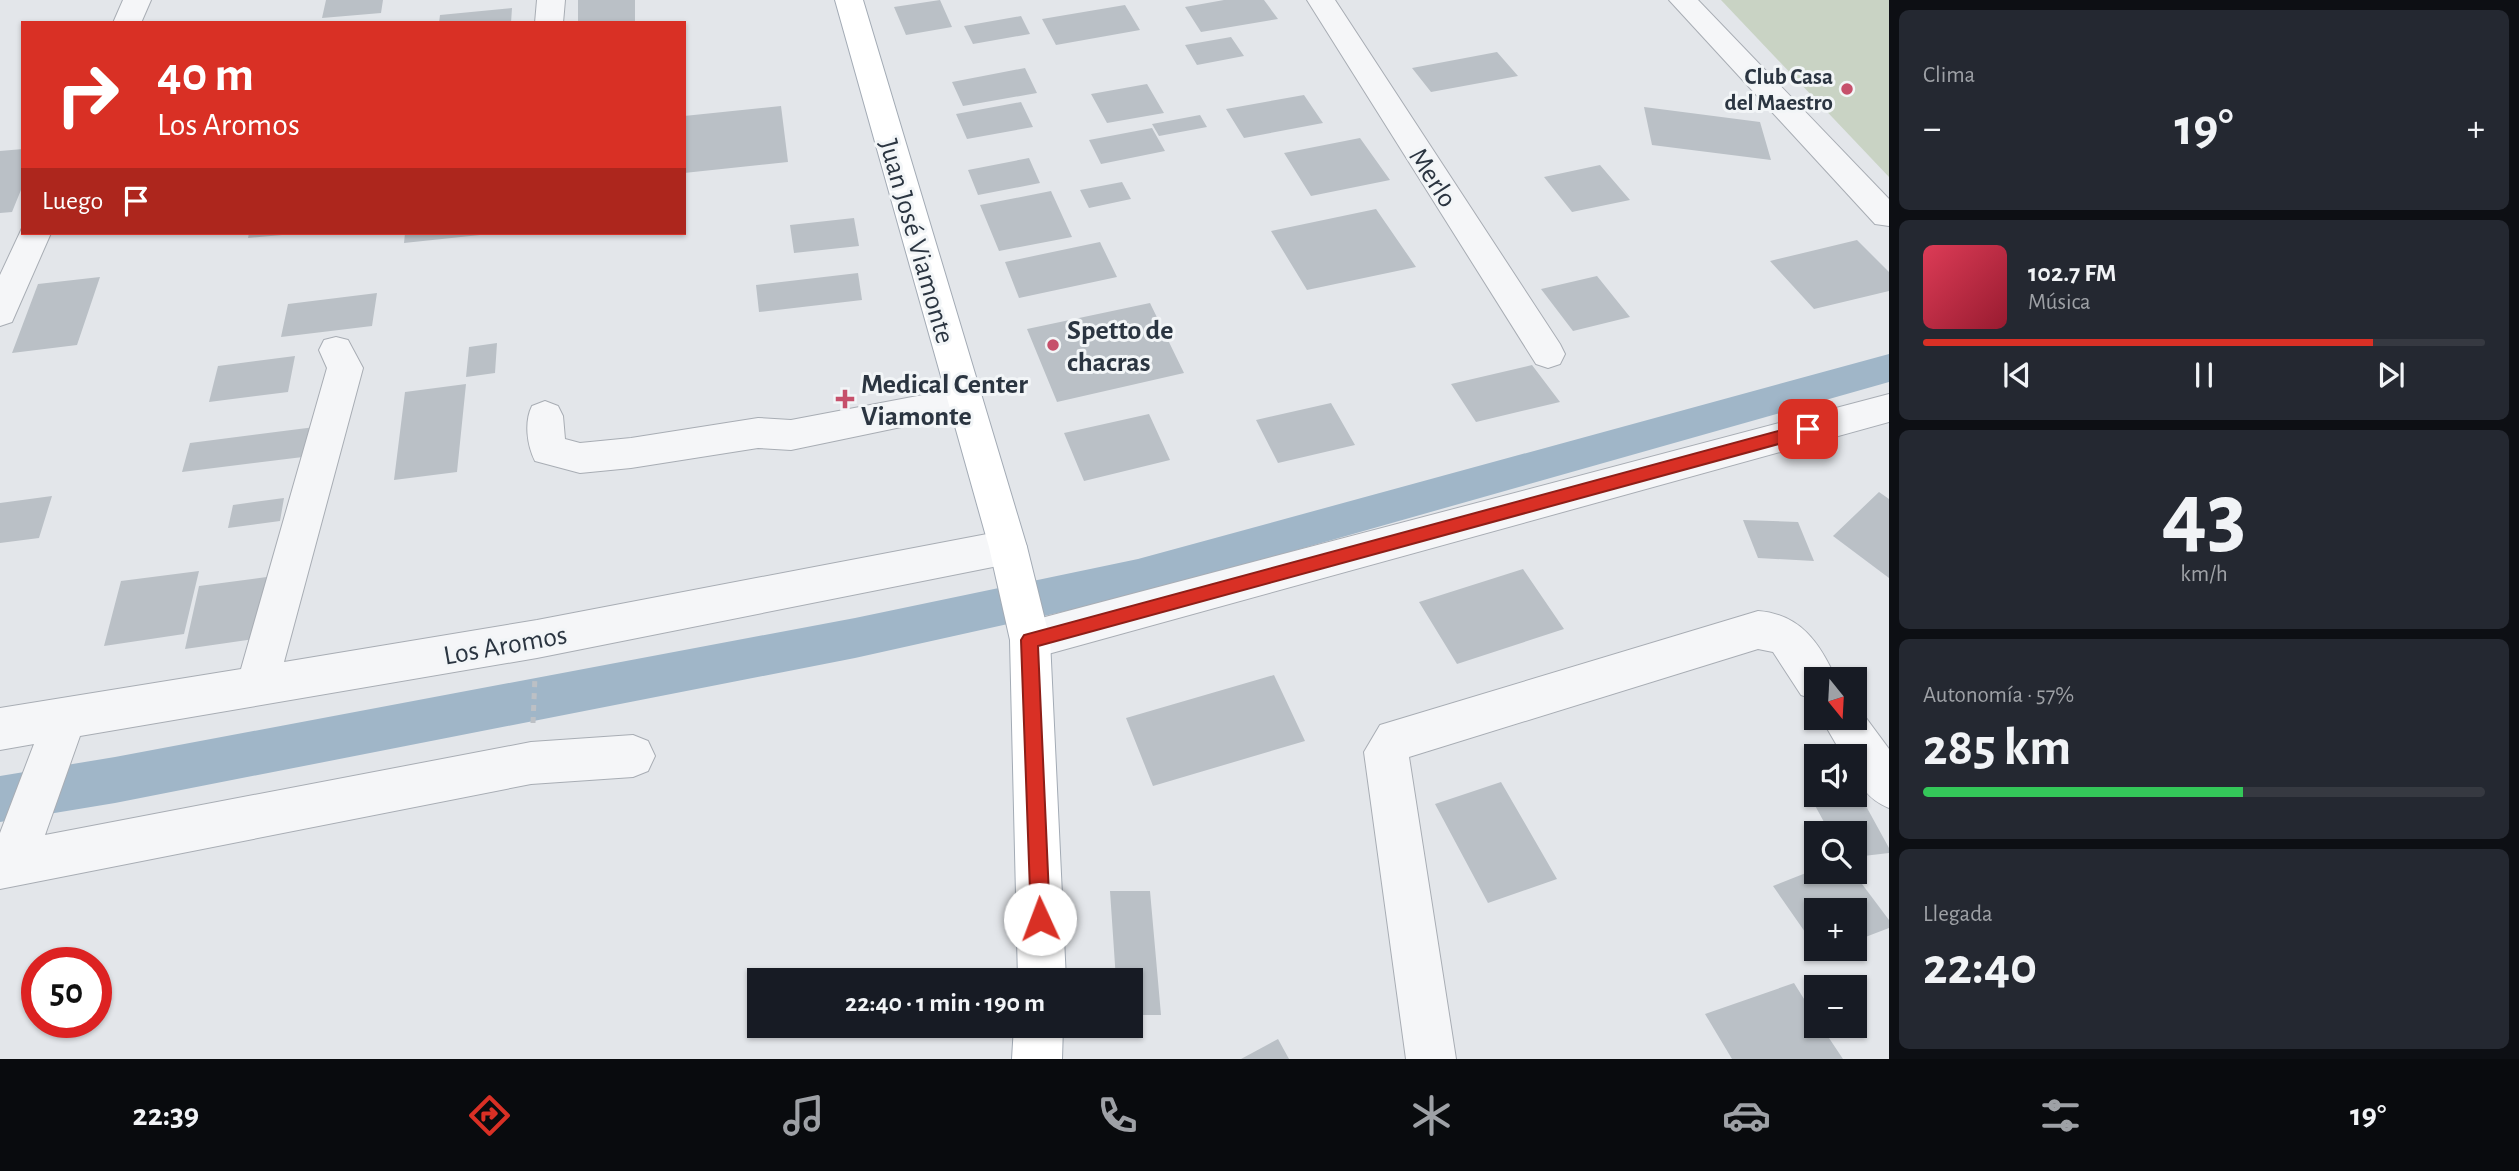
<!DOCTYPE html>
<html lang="es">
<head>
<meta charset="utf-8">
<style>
	:root { --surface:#171b24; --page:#242831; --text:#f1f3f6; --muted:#9ea1a6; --line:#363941; --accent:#d93025 }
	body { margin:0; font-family:"Alegreya Sans",sans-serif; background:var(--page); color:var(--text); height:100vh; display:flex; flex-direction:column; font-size:26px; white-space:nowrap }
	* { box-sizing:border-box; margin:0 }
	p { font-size:23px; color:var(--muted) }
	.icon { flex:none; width:38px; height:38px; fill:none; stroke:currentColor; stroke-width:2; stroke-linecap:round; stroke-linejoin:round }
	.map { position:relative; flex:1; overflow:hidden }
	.panel { display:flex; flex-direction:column; gap:10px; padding:10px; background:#0d0f14; width:630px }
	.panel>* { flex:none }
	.hud { position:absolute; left:21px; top:21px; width:665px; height:214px; border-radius:0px; box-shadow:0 2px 5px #0004; background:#d93025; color:#fff; overflow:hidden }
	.needle { width:46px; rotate:162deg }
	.fabs { position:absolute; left:1804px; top:667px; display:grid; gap:14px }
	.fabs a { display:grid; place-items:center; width:63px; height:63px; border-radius:0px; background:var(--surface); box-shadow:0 2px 5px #0004; font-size:35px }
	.speed { position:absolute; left:21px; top:947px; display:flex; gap:14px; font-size:35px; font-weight:700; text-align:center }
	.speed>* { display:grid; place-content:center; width:91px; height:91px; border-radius:50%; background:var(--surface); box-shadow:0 2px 5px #0004; line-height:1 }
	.speed .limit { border:10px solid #d22; background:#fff; color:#111 }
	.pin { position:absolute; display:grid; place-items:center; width:60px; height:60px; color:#fff; margin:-30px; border-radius:14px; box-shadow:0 4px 10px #0006 }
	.me { position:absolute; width:77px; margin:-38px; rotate:358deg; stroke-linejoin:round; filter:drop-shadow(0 0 5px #0008) }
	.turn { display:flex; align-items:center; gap:24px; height:147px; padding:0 21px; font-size:32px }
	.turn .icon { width:91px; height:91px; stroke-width:2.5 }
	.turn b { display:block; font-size:49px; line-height:60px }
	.then { display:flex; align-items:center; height:66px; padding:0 21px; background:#0003; gap:14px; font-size:26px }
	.big { font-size:52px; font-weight:700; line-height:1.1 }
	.panel .widget { flex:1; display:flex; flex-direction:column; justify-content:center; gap:10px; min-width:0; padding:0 24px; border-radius:10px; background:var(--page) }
	.panel .dial { align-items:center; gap:0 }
	.dial b { font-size:91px; line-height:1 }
	.song { display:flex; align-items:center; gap:21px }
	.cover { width:84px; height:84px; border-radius:10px; background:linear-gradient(135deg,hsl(350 70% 55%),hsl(350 70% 35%)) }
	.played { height:7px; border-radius:4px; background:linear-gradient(90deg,var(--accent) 80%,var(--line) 80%) }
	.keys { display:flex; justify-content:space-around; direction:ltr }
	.heat { display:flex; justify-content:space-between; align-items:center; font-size:38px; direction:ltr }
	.charge { height:10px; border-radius:5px; background:linear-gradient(90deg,#34c759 57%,var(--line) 0) }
	.trip { position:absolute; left:747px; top:968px; width:396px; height:70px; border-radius:0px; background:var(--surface); box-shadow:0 2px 5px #0004; font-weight:700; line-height:70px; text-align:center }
	.menu { display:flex; height:112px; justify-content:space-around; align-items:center; background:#090b0e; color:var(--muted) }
	.menu .icon { width:49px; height:49px }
	.menu .active { color:var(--accent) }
	.menu b { font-size:32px; color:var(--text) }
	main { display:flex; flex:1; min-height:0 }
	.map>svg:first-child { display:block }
	.green { fill:#c9d3c4 }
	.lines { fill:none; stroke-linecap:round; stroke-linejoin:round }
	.canal { fill:#a0b6c8; fill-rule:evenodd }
	.building { fill:#bac0c6 }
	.minor-casing { stroke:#a8adb4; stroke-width:2 }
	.major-casing { stroke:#a3abb5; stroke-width:2 }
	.path { stroke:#bcc0c5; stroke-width:5; stroke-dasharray:6 6; stroke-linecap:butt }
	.minor { fill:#f5f6f8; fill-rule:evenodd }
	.major { fill:#fff; fill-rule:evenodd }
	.route { fill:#d93025; stroke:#8d1f18; stroke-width:2 }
	.poi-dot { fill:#c6506b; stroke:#f2f5f7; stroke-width:2.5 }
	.labels { text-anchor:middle; stroke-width:6; stroke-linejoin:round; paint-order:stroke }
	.far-poi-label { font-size:23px; font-weight:bold; fill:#2b3541; stroke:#f2f5f7; text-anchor:end }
	.street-label { font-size:28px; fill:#2b3541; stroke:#f2f5f7 }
	.poi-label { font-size:28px; font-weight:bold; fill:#2b3541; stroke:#f2f5f7; text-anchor:start }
</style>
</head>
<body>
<main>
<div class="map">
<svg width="1889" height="1059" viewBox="0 0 1889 1059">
	<rect width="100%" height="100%" fill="#e3e6ea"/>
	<path class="green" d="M1721,0h168v177z"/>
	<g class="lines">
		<path class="canal" d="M1889,354v28l-751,213 -283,63 -740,145 -115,19v-46l115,-19 740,-139 283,-59z"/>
	</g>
	<path class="building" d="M326,0h57l-2,13 -59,5z
		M578,0h57v21l-57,2z
		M940,0l12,27 -46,8 -12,-28z
		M1224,0h40l14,19 -77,13 -16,-25z
		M1125,5l15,25 -84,15 -14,-26z
		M512,8l-1,15h-72l1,-8z
		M1021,16l9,18 -57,10 -9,-18z
		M1231,37l13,19 -47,9 -12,-20z
		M1497,52l21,24 -87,16 -19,-24z
		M1025,68l12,25 -74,13 -11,-24z
		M1147,84l17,29 -57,10 -16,-29z
		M1304,95l19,28 -79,15 -18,-29z
		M1021,102l12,25 -66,12 -11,-25z
		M781,106l7,56 -104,11v-57z
		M1644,107l116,15 11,38 -119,-15z
		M1200,115l7,12 -48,9 -7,-12z
		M1152,128l13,23 -64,13 -12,-24z
		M1360,138l30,42 -79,16 -27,-43z
		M23,149v36l-11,27 -12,1v-62z
		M1029,158l11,25 -62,12 -10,-25z
		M1600,165l30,35 -58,12 -28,-35z
		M1122,182l9,17 -42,9 -9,-18z
		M1051,191l21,46 -73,14 -19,-46z
		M1376,209l40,58 -109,23 -36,-59z
		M854,218l5,28 -65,7 -4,-28z
		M249,233h33v2l-34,3z
		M405,233h75v2l-76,8z
		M1857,240l32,32v19l-75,18 -44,-48z
		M1100,242l17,35 -98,21 -14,-36z
		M858,273l4,27 -103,12 -3,-27z
		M1597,276l33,41 -57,14 -32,-42z
		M100,277l-23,68 -65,8 26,-69z
		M377,293l-5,33 -91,11 7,-33z
		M1150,303l34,70 -127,29 -30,-73z
		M497,343l-2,30 -29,4 3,-30z
		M295,356l-7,36 -79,10 9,-36z
		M1532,365l28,37 -84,20 -25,-38z
		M466,384l-9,88 -63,8 11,-88z
		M1331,403l24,42 -77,18 -22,-43z
		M1149,414l21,46 -86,21 -20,-48z
		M315,427l-4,29 -129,16 8,-29z
		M1879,492l10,7v79l-56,-42z
		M52,496l-13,42 -39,5v-40z
		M284,498l-4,23 -52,7 5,-23z
		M1743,520l55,2 16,39 -56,-3z
		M1523,569l41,60 -107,35 -38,-62z
		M199,571l-15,63 -80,12 17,-65z
		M274,576l-12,62 -77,11 14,-63z
		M1274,675l31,66 -152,45 -27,-68z
		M1501,782l56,97 -69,24 -53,-99z
		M1855,786l34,62v5l-34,4v-24h-25l-24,-44 10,-1v6h39z
		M1816,869v3h37l36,48v8l-34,13v-31h-39v38l21,1 -16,6 -48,-69z
		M1110,891h40l11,124h-31v-35h-14z
		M1794,983l22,35v8h5l22,33h-111l-27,-45z
		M1278,1039l11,20h-48z"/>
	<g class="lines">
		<g class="minor-casing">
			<path id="minor" d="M123,0h28l-10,23h-28z
				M537,0h28l-2,23h-28z
				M1307,0h28l225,344 5,10 -5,10 -12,4 -12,-4z
				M1669,0h29l191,199v27l-14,-2z
				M23,226v7h28l-39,89 -12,4v-51z
				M336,337l12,3 15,28 -79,294 253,-42 471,-90 14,5 5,12 -5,12 -14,5 -471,94 -457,78 -35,99 486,-93 102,-7 15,6 7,15 -7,15 -15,6 -102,7 -531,105v-56l34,-89 -34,6v-42l241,-39 86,-301 -8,-18 5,-10z
				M965,387l13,4 5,10 -5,10 -187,39 -33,-2 -127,20 -51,5 -45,-12c-8,-16 -11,-39 -3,-55l13,-5 13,5 5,10 2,23 15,4 51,-5 127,-20 33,2z
				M1889,394v28l-859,237 -14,-6 -6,-13 6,-13 14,-6z
				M1758,611c42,3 62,32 78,68h-20v21l-15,-5 -28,-43 -15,-3 -349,108 47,302h-50l-42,-307 16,-27z
				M1855,703l34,46v59c-24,-10 -34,-27 -34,-52h-12l-22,-38h34z"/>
		</g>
		<g class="major-casing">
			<path id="major" d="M835,0h28l164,547 23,93 16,340h-48l-8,-340 -21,-93z
				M1014,1026h49l-1,33h-50z"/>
		</g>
		<path class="path" d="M533,723l2,-47"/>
		<use href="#minor" class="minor"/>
		<use href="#major" class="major"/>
	</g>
	<path class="route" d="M1808,423l8,6 -8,7 -770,210 12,273 -3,7 -7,3 -6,-3 -3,-7 -10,-279 3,-5z"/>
	<g class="poi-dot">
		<circle cx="1847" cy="89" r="7"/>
		<circle cx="1053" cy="345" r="7"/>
		<path d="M841.5 388.5h7v7h7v7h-7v7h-7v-7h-7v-7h7z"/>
	</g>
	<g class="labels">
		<g class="far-poi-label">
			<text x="1833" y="84">Club Casa<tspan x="1833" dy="26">del Maestro</tspan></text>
		</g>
		<g class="street-label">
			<text transform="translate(1434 177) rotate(57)" y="10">Merlo</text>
			<text transform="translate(918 241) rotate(74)" y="10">Juan José Viamonte</text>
			<text transform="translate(505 644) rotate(-10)" y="10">Los Aromos</text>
		</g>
		<g class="poi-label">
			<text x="1067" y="339">Spetto de<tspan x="1067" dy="32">chacras</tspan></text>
			<text x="861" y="393">Medical Center<tspan x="861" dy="32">Viamonte</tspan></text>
		</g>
	</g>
</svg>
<div class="fabs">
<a><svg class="needle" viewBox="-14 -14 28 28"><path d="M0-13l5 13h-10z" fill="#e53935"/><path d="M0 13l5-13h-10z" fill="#9ea1a6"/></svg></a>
<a><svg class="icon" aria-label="sound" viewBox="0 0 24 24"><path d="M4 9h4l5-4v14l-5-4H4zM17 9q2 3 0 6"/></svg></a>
<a><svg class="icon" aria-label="search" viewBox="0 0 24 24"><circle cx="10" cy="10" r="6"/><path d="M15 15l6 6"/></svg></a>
<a>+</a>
<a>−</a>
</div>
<div class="speed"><div class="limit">50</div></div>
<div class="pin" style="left:1808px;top:429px;background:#d93025"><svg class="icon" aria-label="arrive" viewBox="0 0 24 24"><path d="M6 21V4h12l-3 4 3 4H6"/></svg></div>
<svg class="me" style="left:1040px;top:919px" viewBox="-20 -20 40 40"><circle r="19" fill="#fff"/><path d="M0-13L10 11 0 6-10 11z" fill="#d93025"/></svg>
<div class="trip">22:40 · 1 min · 190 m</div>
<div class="hud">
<div class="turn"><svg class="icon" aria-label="right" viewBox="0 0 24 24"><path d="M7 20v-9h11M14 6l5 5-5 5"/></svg><div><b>40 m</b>Los Aromos</div></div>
<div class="then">Luego<svg class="icon" aria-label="arrive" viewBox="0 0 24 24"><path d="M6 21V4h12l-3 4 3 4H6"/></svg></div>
</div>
</div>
<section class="panel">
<div class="widget"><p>Clima</p>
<div class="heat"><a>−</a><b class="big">19°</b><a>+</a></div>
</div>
<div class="widget">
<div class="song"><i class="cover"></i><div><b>102.7 FM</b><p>Música</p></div></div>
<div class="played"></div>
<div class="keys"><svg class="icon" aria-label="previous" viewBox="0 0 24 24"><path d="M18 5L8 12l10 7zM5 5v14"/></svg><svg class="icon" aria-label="pause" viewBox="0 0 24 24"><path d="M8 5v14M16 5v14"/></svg><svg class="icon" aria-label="next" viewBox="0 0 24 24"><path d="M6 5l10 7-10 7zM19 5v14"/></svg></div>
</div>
<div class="widget dial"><b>43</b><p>km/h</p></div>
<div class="widget"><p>Autonomía · 57%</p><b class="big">285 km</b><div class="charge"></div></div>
<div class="widget"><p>Llegada</p><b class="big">22:40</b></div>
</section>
</main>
<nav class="menu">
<b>22:39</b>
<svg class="icon active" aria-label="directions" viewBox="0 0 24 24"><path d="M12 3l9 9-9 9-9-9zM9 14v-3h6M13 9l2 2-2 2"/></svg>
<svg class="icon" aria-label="music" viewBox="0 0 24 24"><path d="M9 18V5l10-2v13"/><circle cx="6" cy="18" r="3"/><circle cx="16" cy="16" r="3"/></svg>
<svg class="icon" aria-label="phone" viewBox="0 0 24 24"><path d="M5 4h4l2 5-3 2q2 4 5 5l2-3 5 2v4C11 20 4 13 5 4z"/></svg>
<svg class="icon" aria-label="climate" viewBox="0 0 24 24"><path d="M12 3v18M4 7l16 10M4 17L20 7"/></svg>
<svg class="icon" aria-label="car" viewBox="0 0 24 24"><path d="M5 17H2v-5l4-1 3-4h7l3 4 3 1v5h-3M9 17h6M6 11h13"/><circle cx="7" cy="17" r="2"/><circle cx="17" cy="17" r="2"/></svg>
<svg class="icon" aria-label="filters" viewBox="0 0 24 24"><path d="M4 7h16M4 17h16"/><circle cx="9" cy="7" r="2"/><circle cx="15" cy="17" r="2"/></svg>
<b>19°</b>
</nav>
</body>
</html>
